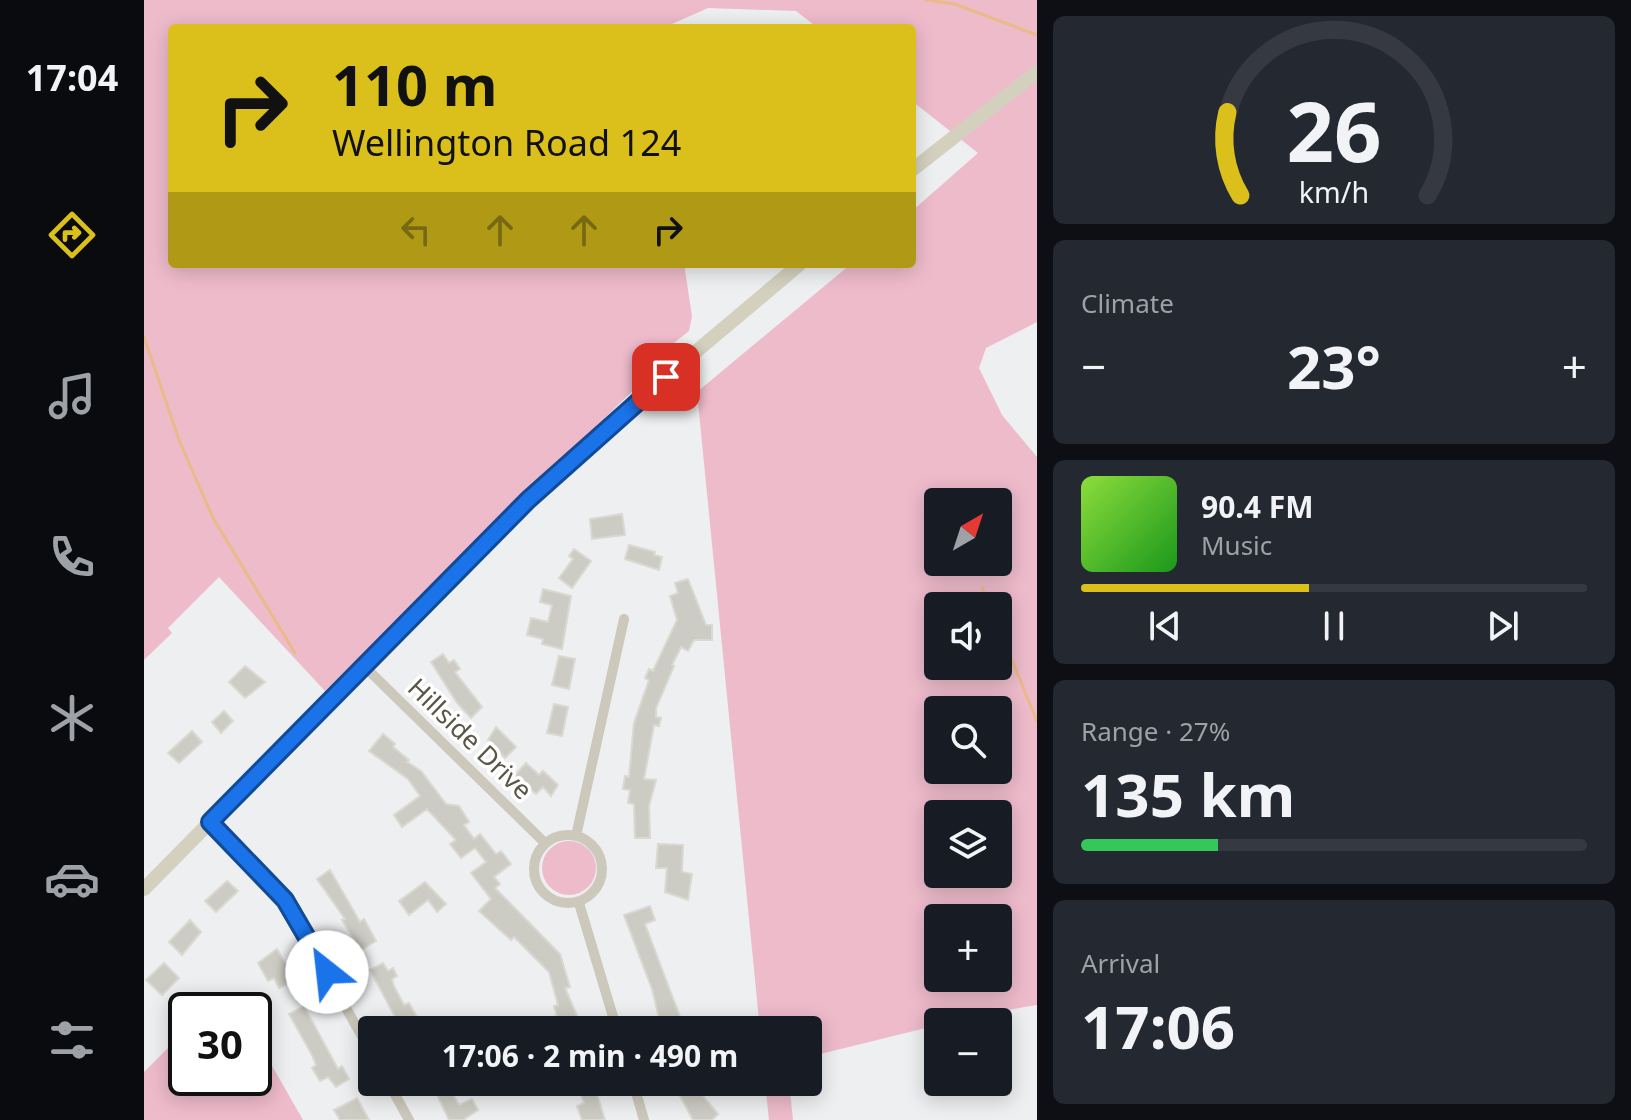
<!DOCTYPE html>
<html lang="en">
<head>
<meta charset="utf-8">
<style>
	:root { --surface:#171b24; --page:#242831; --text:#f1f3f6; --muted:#9ea1a6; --line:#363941; --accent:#dbc01b }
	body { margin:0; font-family:"Noto Sans",sans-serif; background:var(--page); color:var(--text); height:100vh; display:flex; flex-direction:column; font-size:30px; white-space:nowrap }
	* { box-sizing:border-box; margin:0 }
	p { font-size:26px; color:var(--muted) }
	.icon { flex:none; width:44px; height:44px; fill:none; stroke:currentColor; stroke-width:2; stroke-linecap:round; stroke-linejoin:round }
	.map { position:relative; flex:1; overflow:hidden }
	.panel { display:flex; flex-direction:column; gap:16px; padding:16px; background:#0d0f14; width:594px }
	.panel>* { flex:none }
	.guide { position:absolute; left:24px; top:24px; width:748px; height:244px; border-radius:8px; box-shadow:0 4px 20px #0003; background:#dbc01b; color:#111; overflow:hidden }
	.needle { width:52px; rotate:39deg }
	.tools { position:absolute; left:780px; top:488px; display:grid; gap:16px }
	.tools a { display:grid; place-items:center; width:88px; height:88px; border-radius:8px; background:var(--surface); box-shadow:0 4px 20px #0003; font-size:40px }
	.speed { position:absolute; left:24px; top:992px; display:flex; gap:16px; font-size:40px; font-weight:700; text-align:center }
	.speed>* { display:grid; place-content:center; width:104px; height:104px; border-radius:50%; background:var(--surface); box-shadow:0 4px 20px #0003; line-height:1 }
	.speed .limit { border:4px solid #111; border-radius:12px; background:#fff; color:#111 }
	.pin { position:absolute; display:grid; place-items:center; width:68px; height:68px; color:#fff; margin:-34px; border-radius:16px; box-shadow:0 4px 12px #0006 }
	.me { position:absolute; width:88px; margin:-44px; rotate:331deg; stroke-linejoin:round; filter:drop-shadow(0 0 6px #0008) }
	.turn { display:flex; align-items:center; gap:28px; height:168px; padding:0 32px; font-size:36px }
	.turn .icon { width:104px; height:104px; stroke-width:2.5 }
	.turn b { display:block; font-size:56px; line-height:68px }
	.lanes { display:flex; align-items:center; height:76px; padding:0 32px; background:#0003; justify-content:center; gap:40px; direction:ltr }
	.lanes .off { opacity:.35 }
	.big { font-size:60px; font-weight:700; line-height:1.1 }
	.panel .tile { flex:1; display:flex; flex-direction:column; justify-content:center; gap:12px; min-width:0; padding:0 28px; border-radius:12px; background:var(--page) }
	.panel .dial { align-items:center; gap:0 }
	.dial svg { height:208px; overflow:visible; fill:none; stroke:var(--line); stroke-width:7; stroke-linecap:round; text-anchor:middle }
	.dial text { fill:var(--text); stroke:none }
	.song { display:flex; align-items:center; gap:24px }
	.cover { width:96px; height:96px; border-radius:12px; background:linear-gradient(135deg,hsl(90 70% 55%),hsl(120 70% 35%)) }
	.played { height:8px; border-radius:4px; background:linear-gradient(90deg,var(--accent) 45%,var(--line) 45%) }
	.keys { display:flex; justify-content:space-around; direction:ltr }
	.heat { display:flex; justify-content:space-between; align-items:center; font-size:44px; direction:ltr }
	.charge { height:12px; border-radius:6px; background:linear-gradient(90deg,#34c759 27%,var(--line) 0) }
	.trip { position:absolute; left:214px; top:1016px; width:464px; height:80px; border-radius:8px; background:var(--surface); box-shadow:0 4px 20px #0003; font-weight:700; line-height:80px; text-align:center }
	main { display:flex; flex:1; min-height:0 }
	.tab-bar { display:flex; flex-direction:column; width:144px; justify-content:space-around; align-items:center; background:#090b0e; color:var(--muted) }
	.tab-bar .icon { width:56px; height:56px }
	.tab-bar .selected { color:var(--accent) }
	.tab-bar b { font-size:36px; color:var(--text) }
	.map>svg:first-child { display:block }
	.green { fill:#eebbcb; fill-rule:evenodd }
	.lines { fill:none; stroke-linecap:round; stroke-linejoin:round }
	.stream { stroke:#eaba89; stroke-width:3 }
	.building { fill:#ccccc4; stroke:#d9d9d1; stroke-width:2 }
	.minor { stroke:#ccc8bb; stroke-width:10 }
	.secondary { stroke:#d4d0be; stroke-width:14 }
	.route-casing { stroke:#114b97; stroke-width:20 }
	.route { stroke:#1a73e8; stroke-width:14 }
	.labels { text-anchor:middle; stroke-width:7; stroke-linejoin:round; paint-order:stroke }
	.street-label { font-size:26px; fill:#5a5546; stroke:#fff }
</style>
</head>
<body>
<main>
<nav class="tab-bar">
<b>17:04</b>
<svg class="icon selected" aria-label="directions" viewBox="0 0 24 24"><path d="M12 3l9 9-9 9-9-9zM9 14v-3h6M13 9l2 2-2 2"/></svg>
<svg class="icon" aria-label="music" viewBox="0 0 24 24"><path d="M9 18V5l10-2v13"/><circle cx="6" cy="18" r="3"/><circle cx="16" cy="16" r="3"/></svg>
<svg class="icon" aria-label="phone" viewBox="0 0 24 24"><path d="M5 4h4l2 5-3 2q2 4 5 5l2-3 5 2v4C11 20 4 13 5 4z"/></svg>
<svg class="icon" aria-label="climate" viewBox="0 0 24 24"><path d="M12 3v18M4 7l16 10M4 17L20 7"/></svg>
<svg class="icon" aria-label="car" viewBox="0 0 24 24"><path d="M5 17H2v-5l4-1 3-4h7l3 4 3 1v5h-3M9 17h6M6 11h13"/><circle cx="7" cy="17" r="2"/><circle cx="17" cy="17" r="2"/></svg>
<svg class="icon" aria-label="filters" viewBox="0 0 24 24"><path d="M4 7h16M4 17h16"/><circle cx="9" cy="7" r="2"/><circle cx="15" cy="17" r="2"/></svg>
</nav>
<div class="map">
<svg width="893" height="1120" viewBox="0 0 893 1120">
	<rect width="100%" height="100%" fill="#edeff0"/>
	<path class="green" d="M0,0h893v322l-51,26 -7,20 23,47 35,42v548l-99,17v3l-130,32v-27h-48l-63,-638 154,-128h61v-53l66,-58 -66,-52v-73h-94l-22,-17 -88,-3 -45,20h-491v236h512l8,52 -3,15 -34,27 4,7 -334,326 -106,-114 -51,51 4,5 -28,27zM794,502h60v60h-60zM794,606h60v60h-60zM794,710h60v60h-60zM794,814h60v60h-60zM794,918h60v60h-60z
		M398 868a27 27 0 1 1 54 0a27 27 0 1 1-54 0Z
		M42,1030v48h68v-35l17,21 32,56h-159v-48z
		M621,1082h24l4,38h-24z"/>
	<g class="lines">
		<path class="stream" d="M782,0l29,4 82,31
			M0,337l35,103 34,78 82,135
			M838,588l8,18
			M854,626l39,95"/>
	</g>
	<path class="building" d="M478,514l3,21 -33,4 -2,-20z
		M485,545l26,7 -1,3 8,2 -3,13 -34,-11z
		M430,549l17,12 -19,27 -13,-10 14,-19 -4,-3z
		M544,579l18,46h6v15h-18l-6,11 -7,-4 -9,18 2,1 -18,42v9l5,1 -2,8 -5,-1 -10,54 12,1 -7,26 1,32h-15l-1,-34 -6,-1 2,-13 -7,-1 2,-13 4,1 5,-54 15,-43 -4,-2 4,-9 4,2 24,-51 -7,-24 8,-3 -3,-10z
		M399,589l28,7 -9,53 -20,-5 1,-5 -16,-4 4,-17 17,4 4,-17 -12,-3z
		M299,654l6,9 5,-3 6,9 -5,3 27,35 -11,11 -14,-15 -26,-41z
		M415,656l16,3 -6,30 -17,-4z
		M101,666l20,16 -20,16 -16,-16z
		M410,704l14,3 -6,29 -15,-3z
		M80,711l9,10 -12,12 -9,-11z
		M352,727l20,20 -11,11 -17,-18z
		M48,731l10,11 -23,21 -11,-10z
		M239,734l12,10 -2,3 16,13 -2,2 14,9 25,33 13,2 10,16 -5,3 10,14 6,-5 16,20 5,-3 10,13 -17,13 6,7 -5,4 65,66 10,33 -5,1 16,37 -30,5 -3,-11 9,-3 -3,-10 4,-1 -9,-33 -35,-35 -3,3 -32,-29 12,-12 -20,-26 15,-11 -11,-14 -14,10 -11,-14 6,-4 -29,-31 -25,18 -8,-12 26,-19 -12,-17 -39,-28z
		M382,763l13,12 4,-4 15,14 -7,11 -8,-9 -7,7 -22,-18z
		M514,844l25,1 -1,27 10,2 -4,26 -23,-8 2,-24h-11z
		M186,870l30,52 4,-3 12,22 -15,9 -19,-30 3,-1 -28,-40z
		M83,881l11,10 -22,21 -11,-11z
		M281,882l21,22 -9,8 -9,-12 -19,15 -10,-14z
		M506,906l5,14 -10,4 40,106h-23l-10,-41 -28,-74z
		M46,920l11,12 -19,23 -13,-13z
		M133,949l18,31 -16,8 -5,-10 -6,3 -10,-18z
		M20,963l15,15 -17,17 -16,-15z
		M239,963l5,8 5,-3 4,8 -5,3 2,7 10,19 5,-2 15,27h-22l-32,-60z
		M160,1006l34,63 4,-3 7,13 -13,8 -8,-10 -8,4 -8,-13 4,-3 -4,-10 -23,-41z
		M287,1082h15l13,23 13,-6 6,11 -15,10h-14z
		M432,1082h22l3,10 -4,2 8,26h-23l-5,-14 7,-3z
		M541,1082h18l4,11 -5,2 16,19 -6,6h-19l-14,-26 9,-4z
		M213,1098l12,22h-29l-6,-10z"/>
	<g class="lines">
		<path class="minor" d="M220,666l181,177
			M66,822l75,78 87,154
			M390 869a34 34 0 1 1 68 0a34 34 0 1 1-68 0Z
			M432,836l48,-217
			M435,903l38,127
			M244,1082l21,38
			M489,1082l11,38"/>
		<path class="secondary" d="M768,170l125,-98
			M0,889l384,-389 120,-108 152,-128"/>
	</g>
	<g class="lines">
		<g class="route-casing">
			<path id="route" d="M183,972l-42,-72 -75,-78 318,-322 138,-123"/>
		</g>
		<use href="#route" class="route"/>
	</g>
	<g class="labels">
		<g class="street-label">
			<text transform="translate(326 739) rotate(44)" y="9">Hillside Drive</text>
		</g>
	</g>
</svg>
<div class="tools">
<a><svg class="needle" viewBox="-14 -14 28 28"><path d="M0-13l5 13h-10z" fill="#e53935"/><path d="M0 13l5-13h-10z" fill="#9ea1a6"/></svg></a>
<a><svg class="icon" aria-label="sound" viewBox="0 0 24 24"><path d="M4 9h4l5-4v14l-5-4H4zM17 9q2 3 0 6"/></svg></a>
<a><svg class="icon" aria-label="search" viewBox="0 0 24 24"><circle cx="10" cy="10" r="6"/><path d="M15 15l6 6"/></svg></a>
<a><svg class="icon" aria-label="layers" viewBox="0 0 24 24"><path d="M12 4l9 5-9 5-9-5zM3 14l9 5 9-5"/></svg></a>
<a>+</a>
<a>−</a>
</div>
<div class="speed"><div class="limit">30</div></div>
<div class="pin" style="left:522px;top:377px;background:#d93025"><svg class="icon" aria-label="arrive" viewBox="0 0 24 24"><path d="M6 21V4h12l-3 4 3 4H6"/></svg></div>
<svg class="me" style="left:183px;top:972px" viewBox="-20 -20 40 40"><circle r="19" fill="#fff"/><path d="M0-13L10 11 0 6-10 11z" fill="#1a73e8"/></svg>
<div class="trip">17:06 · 2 min · 490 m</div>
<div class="guide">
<div class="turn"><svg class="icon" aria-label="right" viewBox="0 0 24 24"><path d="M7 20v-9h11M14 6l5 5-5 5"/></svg><div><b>110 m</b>Wellington Road 124</div></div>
<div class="lanes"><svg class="icon off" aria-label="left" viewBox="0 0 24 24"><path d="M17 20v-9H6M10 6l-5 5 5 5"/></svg><svg class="icon off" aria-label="ahead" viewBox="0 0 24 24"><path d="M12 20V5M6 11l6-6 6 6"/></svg><svg class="icon off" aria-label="ahead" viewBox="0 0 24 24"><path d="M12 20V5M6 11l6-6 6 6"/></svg><svg class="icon" aria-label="right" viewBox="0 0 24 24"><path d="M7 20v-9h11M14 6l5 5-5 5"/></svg></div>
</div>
</div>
<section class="panel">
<div class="tile dial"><svg viewBox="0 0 100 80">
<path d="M14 69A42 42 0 1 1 86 69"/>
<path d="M14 69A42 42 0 0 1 9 37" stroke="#dbc01b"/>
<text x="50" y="56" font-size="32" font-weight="700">26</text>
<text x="50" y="72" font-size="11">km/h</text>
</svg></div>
<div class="tile"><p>Climate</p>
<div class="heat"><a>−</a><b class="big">23°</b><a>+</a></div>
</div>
<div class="tile">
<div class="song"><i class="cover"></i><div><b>90.4 FM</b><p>Music</p></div></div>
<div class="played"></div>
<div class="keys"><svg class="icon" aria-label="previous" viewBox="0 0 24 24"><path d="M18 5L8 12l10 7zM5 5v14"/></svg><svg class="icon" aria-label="pause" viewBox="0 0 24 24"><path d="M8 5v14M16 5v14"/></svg><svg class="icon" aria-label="next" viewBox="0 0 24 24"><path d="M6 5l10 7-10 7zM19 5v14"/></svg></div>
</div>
<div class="tile"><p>Range · 27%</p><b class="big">135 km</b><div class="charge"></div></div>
<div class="tile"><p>Arrival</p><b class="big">17:06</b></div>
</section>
</main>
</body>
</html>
